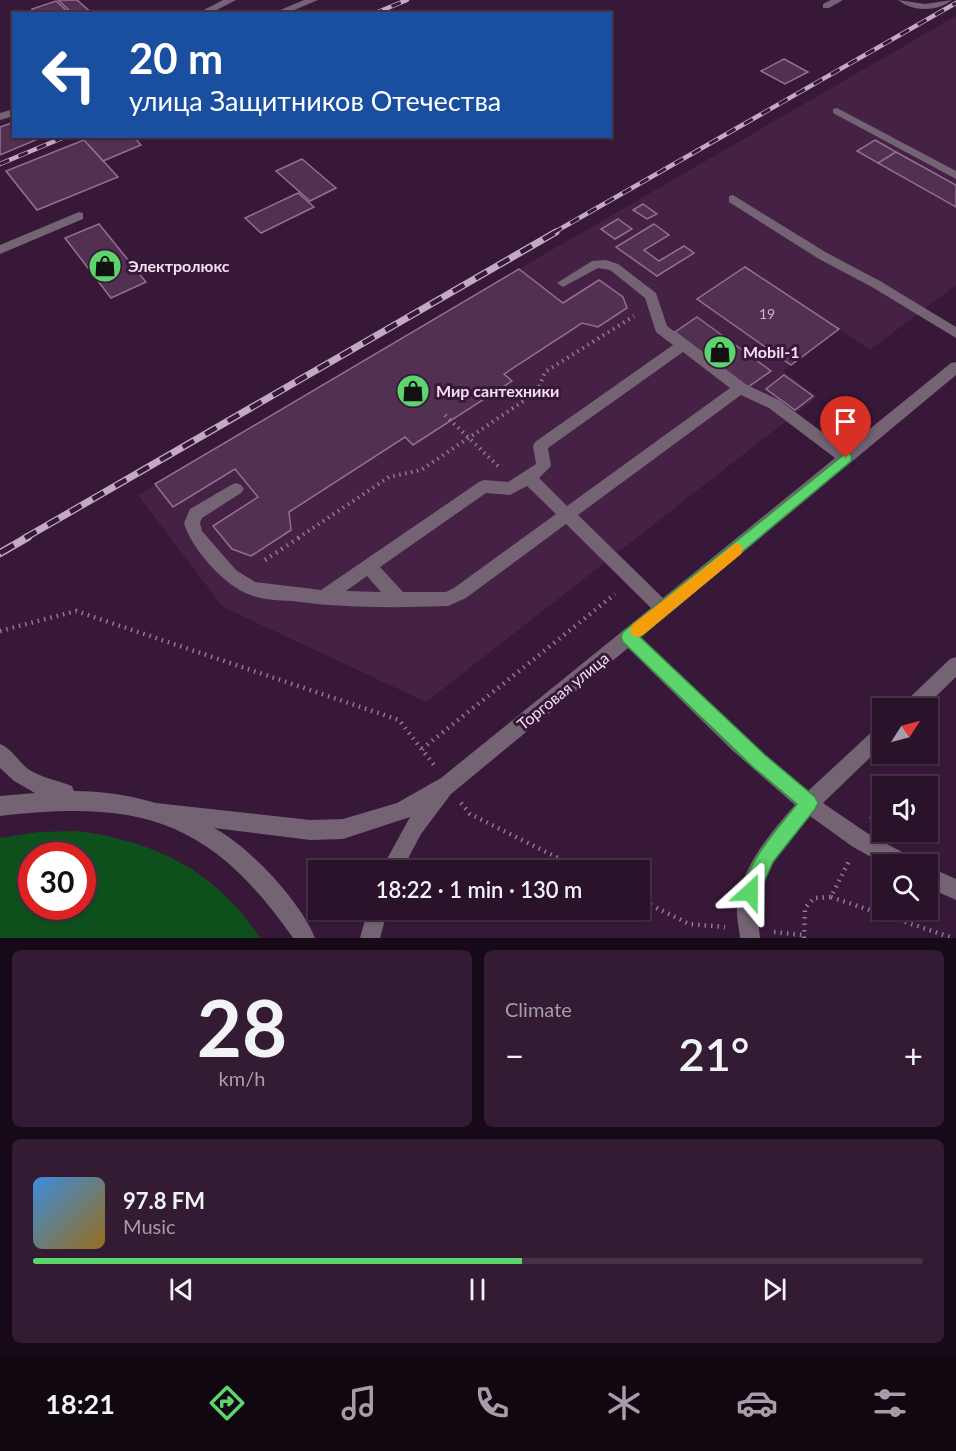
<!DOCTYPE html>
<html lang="en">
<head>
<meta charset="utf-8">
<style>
	:root { --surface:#2a122b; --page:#321b33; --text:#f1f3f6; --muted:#a59ea9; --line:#463247; --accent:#5cd56d }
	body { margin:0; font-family:Lato,sans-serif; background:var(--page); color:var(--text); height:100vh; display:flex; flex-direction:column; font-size:22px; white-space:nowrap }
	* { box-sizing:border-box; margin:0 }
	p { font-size:20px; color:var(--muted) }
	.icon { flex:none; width:33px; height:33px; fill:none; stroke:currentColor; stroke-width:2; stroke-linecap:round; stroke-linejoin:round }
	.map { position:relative; height:938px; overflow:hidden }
	.sheet { display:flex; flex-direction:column; gap:12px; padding:12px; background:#170a18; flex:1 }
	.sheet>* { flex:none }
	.banner { position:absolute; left:12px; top:12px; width:600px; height:126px; border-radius:0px; box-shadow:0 2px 4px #0004,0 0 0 2px var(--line); background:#1a4fa0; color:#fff; overflow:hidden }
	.needle { width:39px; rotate:54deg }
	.fabs { position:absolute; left:872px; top:698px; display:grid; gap:12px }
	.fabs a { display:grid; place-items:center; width:66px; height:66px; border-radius:0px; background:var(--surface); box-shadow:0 2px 4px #0004,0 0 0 2px var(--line); font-size:30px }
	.speed { position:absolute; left:18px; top:842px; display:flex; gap:12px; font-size:30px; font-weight:700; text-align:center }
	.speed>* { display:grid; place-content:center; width:78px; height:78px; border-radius:50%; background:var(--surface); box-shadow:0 2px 4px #0004,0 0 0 2px var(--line); line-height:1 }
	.speed .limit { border:9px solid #d22; background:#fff; color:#111 }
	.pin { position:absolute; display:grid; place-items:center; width:51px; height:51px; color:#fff; margin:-62px -26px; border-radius:50% 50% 50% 0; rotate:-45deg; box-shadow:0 0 6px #0007 }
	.pin .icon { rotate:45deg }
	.me { position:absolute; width:66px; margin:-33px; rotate:24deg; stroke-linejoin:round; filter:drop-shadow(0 0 4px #0008) }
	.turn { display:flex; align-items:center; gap:21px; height:126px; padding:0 18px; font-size:27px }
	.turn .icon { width:78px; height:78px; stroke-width:2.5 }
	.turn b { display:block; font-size:42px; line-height:51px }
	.big { font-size:45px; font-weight:600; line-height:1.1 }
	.sheet .widget { flex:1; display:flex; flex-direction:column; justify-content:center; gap:9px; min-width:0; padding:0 21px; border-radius:9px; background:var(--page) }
	.sheet .dial { align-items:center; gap:0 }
	.dial b { font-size:78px; line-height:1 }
	.song { display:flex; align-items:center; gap:18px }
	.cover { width:72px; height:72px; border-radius:9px; background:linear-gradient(135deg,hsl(210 70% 55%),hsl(40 70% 35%)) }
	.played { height:6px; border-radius:3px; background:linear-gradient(90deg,var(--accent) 55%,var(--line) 55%) }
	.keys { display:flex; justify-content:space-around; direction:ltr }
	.heat { display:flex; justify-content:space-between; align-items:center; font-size:33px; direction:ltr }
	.sheet .tiles { flex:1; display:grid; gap:12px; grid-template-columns:1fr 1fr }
	.widget:last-child { grid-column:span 2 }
	.trip { position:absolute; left:308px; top:860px; width:342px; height:60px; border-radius:0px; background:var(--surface); box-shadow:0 2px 4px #0004,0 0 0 2px var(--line); font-weight:600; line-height:60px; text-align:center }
	.menu { display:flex; height:96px; justify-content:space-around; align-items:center; background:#110711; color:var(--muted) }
	.menu .icon { width:42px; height:42px }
	.menu .selected { color:var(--accent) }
	.menu b { font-size:27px; color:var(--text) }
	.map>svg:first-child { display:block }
	.built { fill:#452146 }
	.green { fill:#0e501c; fill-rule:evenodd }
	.building { fill:#513052; stroke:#946f94; stroke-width:1.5 }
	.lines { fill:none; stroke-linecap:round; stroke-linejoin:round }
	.path-far1 { stroke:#937893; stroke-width:4; stroke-dasharray:1.5 4.5; stroke-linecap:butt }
	.path { stroke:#937893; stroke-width:4.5; stroke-dasharray:1.5 5; stroke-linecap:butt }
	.minor { fill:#736373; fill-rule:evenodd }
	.rail-far2-casing { stroke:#c2abc2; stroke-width:4.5 }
	.rail-far1-casing { stroke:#c2abc2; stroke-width:7 }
	.rail-casing { stroke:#c2abc2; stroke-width:8 }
	.rail-far2 { stroke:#381839; stroke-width:3; stroke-dasharray:10; stroke-linecap:butt }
	.rail-far1 { stroke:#381839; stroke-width:4.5; stroke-dasharray:13; stroke-linecap:butt }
	.rail { stroke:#381839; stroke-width:5; stroke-dasharray:16; stroke-linecap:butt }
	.route { fill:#5cd56d; stroke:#3c8a47; stroke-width:1.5 }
	.slow { fill:#f59e0b }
	.labels { text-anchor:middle; stroke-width:6; stroke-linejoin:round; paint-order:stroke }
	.number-label { font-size:14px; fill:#cbb3cb }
	.poi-label { font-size:16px; font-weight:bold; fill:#f4dff3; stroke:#381839; text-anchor:start }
	.street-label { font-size:16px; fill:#f4dff3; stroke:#381839 }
</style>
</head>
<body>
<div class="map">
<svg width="956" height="938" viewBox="0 0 956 938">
	<rect width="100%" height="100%" fill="#381839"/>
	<path class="built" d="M956,16v269l-86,65 -31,-21 -56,42 34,26 -391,305 -203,-95 -85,-112 381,-226z"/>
	<path class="green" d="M79,831c77,11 137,40 181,107h-260v-100l38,-6zM32,855h50v51h-50z"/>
	<path class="building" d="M58,0h19l16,14h-20z
		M56,1l14,13h-34l-4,-5z
		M784,59l24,13 -23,12 -24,-13z
		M14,122v14h31l-45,19v-28z
		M94,136h39l8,9 -38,16 -19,-21z
		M84,140l34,37 -81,33 -31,-39z
		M875,140l21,12 -18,11 -21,-12z
		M896,152l60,33v22l-78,-44z
		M302,159l34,29 -26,13 -34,-30z
		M298,193l16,14 -53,26 -16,-15z
		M643,204l14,10 -10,5 -14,-9z
		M618,219l14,10 -17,10 -14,-10z
		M99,224l47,58 -35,16 -46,-60z
		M654,224l15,11 -25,15 15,11 25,-15 10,7 -37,23 -41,-29z
		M745,267l94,62 -48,36 -94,-66z
		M519,269l44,34 36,-23 24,17 4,11 -29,19 -16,-4 -78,51 8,7 -99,64 -8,-8 -116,75 2,18 -40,26 -19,-7 -19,-23 45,-29 -23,-28 -62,38 -18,-23z
		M697,317l74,54 -23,16 -73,-55z
		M784,375l29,21 -18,14 -29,-21z"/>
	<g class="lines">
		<path class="path-far1" d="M445,415l54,52
			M831,420l14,-11
			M298,538l91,-61 32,-7 116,-78 8,-20 89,-56"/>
		<path class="path" d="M265,560l35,-23
			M0,631l76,-20 323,109 35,45
			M422,749l193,-155
			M461,803l9,11 112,56
			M871,819l11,-21
			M831,897l122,41
			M639,899l50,25 36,3
			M774,932l29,3
			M804,938l1,-30 9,-10 17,-1 18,-36"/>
		<path class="minor" d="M223,0h13l-27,14h-13z
			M304,0h14l-33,14h-14z
			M831,0h12l-14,8h-6v-4z
			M898,0l27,4 27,-4c-15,12 -39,12 -54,0z
			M837,108l119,63v8l-123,-66v-4z
			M14,109v7l-14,4v-7z
			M733,195l94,58 53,28 76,46v11l-84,-51 -53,-28 -90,-57v-6z
			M79,212l4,1v6l-83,35v-9z
			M606,260l12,4 38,29 11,33 78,58 34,16 66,49 106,-86 5,-1v13l-315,262 105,101 62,53 68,-63 6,-3v21l-59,57 44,30 44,24 3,7h-30l-31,-17 -43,-31c-21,25 -49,55 -52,89 -1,11 1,22 2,33h-20c-1,-11 -4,-22 -3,-33 4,-38 34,-73 58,-100l-62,-54 -105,-103 -177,146 -30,40 -19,36h-21l29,-53 -67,22 -33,1 -96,-12c35,18 87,74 101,110h-22c-83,-119 -153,-138 -293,-122v-20l35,-3 -21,-12 -14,-13v-24c11,4 18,17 28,25 13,9 29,11 44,17l2,5c28,0 55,4 82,12l154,17 33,-1 54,-16 44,-25 210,-170 -85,-84 -100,74 -18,8c-52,2 -105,2 -156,-5 -14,-1 -29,-1 -41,-6 -26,-8 -60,-47 -67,-72l6,-14 41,-24 5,-2 5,2 3,4 -3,4 -39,25 -2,5 2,8 34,39 19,12 66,8 158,-108 5,-2 24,2 28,-18 -3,-18 2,-4 138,-97 -17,-13 -11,-34 -35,-28 -12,-2 -35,19 -6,-4 35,-22zM683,352l47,36 -163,118 -28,-28 12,-12 -3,-18zM741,395l28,13 66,50 -172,140 -85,-83zM527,486l29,28 -102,74 -8,4h-43l-23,-25 106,-74 24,2zM367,576l14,16 -35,-1z
			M956,657v20l-32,31h-22l3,-6 45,-43z
			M927,866l29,13v21l-29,-13z
			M368,909h20l-8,29h-20z"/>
		<g class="rail-far2-casing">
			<path id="rail-far2" d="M373,14l34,-14
				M0,164l67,-28
				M553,233l403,-230"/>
		</g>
		<g class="rail-far1-casing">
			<path id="rail-far1" d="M25,538l531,-306"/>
		</g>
		<g class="rail-casing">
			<path id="rail" d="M0,553l28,-16"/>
		</g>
		<use href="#rail-far2" class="rail-far2"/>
		<use href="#rail-far1" class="rail-far1"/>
		<use href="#rail" class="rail"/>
	</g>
	<path class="route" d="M846,453l4,1 2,4 -2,4 -210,175 125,118 50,42 3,6 -3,6 -42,53 -16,36 -7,3 -6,-3 -3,-6c10,-35 34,-60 56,-88l-44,-37 -130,-125 -2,-5 2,-5z"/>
	<path class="slow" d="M736,543l5,2 2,4 -2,5 -98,81 -5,2 -6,-2 -2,-5 2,-5z"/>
	<defs>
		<g id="shop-disc" transform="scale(1.725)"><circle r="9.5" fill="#5cd56d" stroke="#381839"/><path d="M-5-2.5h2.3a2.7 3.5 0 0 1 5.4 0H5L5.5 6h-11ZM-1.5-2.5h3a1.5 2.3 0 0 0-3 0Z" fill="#111"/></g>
	</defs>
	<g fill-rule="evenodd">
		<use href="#shop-disc" x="105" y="266"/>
		<use href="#shop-disc" x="720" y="352"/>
		<use href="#shop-disc" x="413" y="391"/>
	</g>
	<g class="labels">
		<g class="number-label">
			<text x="767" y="319">19</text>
		</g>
		<g class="poi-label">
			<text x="128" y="272">Электролюкс</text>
			<text x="743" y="358">Mobil-1</text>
			<text x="436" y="397">Мир сантехники</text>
		</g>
		<g class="street-label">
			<text transform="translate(563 691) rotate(-39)" y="6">Торговая улица</text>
		</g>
	</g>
</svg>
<div class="fabs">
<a><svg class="needle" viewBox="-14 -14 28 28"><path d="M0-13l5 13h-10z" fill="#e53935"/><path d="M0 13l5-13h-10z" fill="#a59ea9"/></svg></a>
<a><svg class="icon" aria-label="sound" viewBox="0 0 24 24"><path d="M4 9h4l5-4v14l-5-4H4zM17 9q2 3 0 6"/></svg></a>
<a><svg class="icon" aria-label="search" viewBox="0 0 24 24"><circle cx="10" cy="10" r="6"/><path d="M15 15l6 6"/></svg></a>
</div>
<div class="speed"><div class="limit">30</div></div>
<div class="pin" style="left:846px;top:458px;background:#d93025"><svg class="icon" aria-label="arrive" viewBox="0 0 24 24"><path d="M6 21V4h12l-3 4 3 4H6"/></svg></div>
<svg class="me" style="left:750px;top:892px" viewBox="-20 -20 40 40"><path d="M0-17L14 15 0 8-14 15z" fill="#5cd56d" stroke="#fff" stroke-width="4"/></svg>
<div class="trip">18:22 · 1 min · 130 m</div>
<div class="banner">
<div class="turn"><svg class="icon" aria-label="left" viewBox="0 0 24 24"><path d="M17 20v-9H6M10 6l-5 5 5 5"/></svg><div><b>20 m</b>улица Защитников Отечества</div></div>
</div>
</div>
<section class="sheet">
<div class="tiles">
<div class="widget dial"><b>28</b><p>km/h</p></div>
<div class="widget"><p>Climate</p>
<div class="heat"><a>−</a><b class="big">21°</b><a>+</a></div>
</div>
<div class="widget">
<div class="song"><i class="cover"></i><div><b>97.8 FM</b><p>Music</p></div></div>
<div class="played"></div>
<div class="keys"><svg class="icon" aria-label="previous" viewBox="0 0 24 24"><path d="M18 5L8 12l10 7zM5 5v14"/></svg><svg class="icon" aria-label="pause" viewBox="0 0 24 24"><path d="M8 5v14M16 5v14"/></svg><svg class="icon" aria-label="next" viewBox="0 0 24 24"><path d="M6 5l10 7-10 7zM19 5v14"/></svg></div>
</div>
</div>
</section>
<nav class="menu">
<b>18:21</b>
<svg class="icon selected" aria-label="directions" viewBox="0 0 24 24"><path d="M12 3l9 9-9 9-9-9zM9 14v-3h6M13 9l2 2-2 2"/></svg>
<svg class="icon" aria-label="music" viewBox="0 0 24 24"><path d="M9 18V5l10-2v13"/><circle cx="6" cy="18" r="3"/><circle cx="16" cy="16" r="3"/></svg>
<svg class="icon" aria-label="phone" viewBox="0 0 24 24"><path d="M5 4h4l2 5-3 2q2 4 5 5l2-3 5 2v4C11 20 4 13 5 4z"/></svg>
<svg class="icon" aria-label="climate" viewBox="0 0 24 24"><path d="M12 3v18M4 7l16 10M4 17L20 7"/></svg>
<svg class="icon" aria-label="car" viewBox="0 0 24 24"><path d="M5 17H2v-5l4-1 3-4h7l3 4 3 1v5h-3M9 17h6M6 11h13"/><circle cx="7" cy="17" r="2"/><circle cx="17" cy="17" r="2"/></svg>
<svg class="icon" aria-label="filters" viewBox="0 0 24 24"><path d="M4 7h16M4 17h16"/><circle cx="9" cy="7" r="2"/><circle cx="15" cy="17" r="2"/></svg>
</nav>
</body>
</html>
